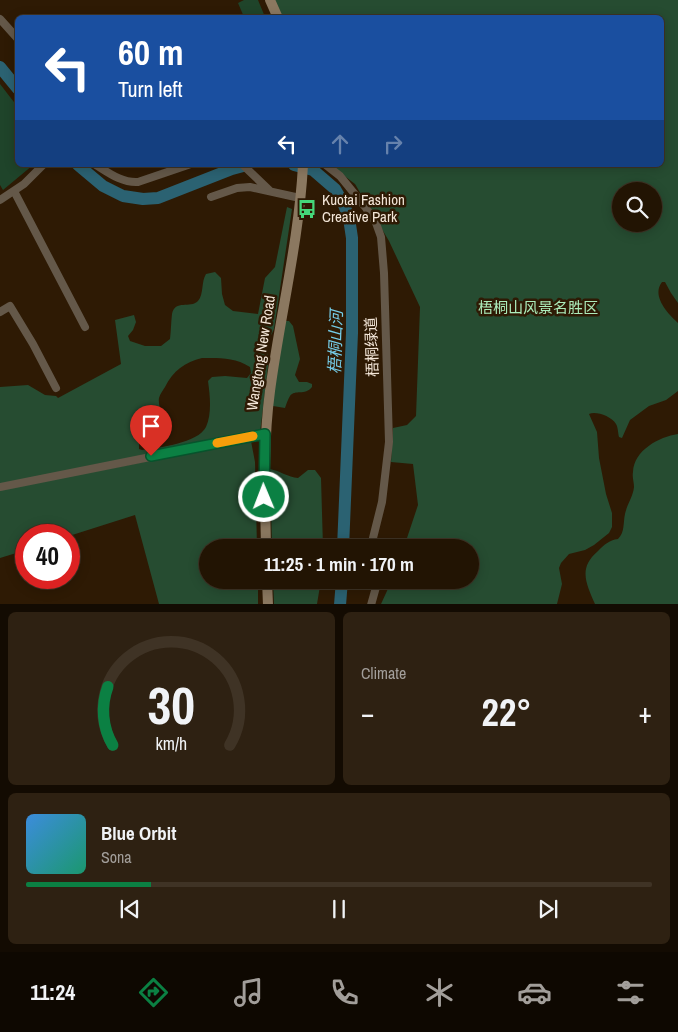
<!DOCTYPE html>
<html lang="en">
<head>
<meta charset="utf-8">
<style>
	:root { --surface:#221403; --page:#2e2112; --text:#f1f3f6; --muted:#a29e9a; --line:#3f3325; --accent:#0b8043 }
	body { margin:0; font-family:"Archivo Narrow","Noto Sans SC",sans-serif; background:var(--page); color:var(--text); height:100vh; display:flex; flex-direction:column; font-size:19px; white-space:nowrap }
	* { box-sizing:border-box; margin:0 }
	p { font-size:16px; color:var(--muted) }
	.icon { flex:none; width:28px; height:28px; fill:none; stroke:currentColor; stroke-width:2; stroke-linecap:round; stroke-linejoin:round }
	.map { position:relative; height:604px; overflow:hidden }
	.panel { display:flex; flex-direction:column; gap:8px; padding:8px; background:#130b02; flex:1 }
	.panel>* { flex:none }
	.guide { position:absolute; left:15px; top:15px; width:649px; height:152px; border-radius:8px; box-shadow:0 2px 12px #0003,0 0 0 1px var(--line); background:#1a4fa0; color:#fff; overflow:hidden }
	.tools { position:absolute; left:612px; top:182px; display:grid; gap:10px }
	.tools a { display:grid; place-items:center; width:50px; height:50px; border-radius:50%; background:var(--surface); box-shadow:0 2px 12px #0003,0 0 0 1px var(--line); font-size:25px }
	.speed { position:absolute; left:15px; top:524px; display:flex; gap:10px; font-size:25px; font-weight:700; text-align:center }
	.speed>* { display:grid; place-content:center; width:65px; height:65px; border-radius:50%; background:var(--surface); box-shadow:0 2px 12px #0003,0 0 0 1px var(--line); line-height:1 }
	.speed .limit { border:8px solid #d22; background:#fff; color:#111 }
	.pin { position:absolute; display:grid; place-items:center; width:42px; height:42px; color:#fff; margin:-51px -21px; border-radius:50% 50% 50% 0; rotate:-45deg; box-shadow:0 0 5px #0007 }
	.pin .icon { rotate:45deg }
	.me { position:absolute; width:55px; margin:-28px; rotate:359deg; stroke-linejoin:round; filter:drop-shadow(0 0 4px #0008) }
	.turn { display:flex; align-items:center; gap:18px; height:105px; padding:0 20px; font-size:22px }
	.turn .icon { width:65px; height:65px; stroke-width:2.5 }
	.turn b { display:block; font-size:35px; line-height:42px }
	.lanes { display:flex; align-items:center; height:48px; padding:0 20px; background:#0003; justify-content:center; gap:25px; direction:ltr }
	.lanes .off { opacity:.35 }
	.big { font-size:38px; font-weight:800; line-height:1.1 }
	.panel .tile { flex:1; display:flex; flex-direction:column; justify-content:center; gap:8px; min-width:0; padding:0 18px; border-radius:8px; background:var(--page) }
	.panel .dial { align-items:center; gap:0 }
	.dial svg { height:130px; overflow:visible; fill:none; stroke:var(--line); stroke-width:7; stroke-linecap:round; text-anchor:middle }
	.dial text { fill:var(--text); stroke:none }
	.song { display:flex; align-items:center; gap:15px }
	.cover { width:60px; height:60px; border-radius:8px; background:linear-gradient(135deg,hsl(210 70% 55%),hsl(160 70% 35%)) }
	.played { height:5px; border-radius:2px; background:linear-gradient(90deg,var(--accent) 20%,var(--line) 20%) }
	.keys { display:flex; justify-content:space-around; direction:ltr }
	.heat { display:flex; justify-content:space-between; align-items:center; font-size:28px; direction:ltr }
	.panel .tiles { flex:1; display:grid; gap:8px; grid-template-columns:1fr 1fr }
	.tile:last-child { grid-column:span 2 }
	.trip { position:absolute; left:199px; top:539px; width:280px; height:50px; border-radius:25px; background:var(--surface); box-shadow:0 2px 12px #0003,0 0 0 1px var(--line); font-weight:800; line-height:50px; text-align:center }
	.dock { display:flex; height:80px; justify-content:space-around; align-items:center; background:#0e0801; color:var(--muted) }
	.dock .icon { width:35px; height:35px }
	.dock .active { color:var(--accent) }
	.dock b { font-size:22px; color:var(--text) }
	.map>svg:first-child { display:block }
	.green { fill:#1f442a }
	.forest { fill:#264c31; fill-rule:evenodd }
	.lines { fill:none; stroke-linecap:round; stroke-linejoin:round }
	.river { stroke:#2b6272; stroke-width:12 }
	.street { stroke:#645849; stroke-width:8 }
	.secondary { stroke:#8b7860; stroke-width:10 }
	.route-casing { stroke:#07532c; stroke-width:12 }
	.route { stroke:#0b8043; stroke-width:9 }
	.slow { stroke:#f59e0b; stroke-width:9 }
	.labels { text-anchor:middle; stroke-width:5; stroke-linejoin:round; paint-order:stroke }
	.poi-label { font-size:15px; fill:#f3e6d8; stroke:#2e1a04; text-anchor:start }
	.park-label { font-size:15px; fill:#acecbb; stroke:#2e1a04 }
	.street-label { font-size:15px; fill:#f3e6d8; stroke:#2e1a04 }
	.water-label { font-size:16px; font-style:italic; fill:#75cde9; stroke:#2e1a04 }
</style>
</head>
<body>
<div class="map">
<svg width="678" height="605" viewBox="0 0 678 605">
	<rect width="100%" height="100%" fill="#2e1a04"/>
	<path class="green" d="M244,0h14l7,17h-21l-6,-14z
		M0,84l17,22 1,59h15l-30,25 -3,-5z"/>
	<path class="forest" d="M271,0h407v303l-7,-10 -6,-11h-3c-11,14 6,32 16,41v68l-12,9 -17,6 -19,14 -8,18 -3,-1c-1,-4 -1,-10 -3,-13 -5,-8 -20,-13 -27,-10l8,18 2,26 7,36 6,19v14l-3,6 -15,12 -9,5 -16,4 -8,9 -2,5 3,16 -5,20h-176l11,-24h78v-32l-66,-1 14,-42 -5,-41 -22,-2 2,-34 14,-3 9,-9 4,-109 -31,-66 -34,-57 -25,-19h331v-147h-382zM621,191h33v33h-33z
		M287,207l5,2 -18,120 -6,13v24l-8,67 -260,53v-99l28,-2 17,10 11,1 2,2 63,-34 -6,-44 19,-5 2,7 -3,8 -5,6 2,5 15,5h16l9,-7c1,-8 1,-17 2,-25 3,-15 18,-5 26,-13 6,-7 3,-19 8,-27l9,-2 6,6 1,16 3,11 8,6 25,3 7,-36 10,-11zM202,358c18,0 32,-1 48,9l1,6 -4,5 -22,-2 -13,1 -4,4c2,15 4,32 -2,46 -8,16 -48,21 -64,23l-3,-1v-6l20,-29c2,-6 -1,-11 0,-16 1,-4 4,-8 6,-11 8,-16 20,-25 37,-29z
		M282,321h7l4,5 7,33 -5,16 4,7h8l5,2v3c-7,9 -17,2 -22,9 -2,3 -4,9 -5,12l-12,-2 -1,-4z
		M678,434v170h-83c-9,-21 -17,-36 3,-53 6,-6 11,-11 20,-12 7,-7 5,-16 7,-25 2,-10 8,-17 9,-27 0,-5 -2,-10 -1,-15 1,-22 26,-35 45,-38z
		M251,441l4,21 2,85 -49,1v32h50v24h-99l-24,-89 -66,21 -43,-1v15l-26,8v-68z
		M270,469c10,2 18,8 28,9l10,-8h7l6,8 2,69h-51z
		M273,580h48l-4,24h-43z"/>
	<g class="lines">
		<path class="river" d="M0,67l18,22
			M78,165l25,21 20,10 20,3 15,-1 74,-29 15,-4
			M294,165l19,5 22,19 9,16 5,13 3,20v95l-9,215
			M340,605l2,-25"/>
		<path class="street" d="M0,19l18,20
			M96,165c13,8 26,18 42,17l50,-17
			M243,165l27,26
			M326,165l14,11 26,32 10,15 5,14 3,36 5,169 -7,60 -9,36 3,10
			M14,191l71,136
			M211,197l26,-9 13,-1 50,11
			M0,200l24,-16 19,-19
			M0,312l10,-6 23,38 23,44
			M0,487l265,-53
			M371,605l7,-25"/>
		<path class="secondary" d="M270,0l8,18
			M266,548c-1,-53 -3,-105 4,-157 10,-75 29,-150 33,-226
			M267,580l1,25"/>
	</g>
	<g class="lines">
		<g class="route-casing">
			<path id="route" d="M151,456l114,-22 -1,63"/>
		</g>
		<use href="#route" class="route"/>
		<path class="slow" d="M217,443l36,-7"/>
	</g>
	<defs>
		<g id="bus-bare" transform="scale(1.5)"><path d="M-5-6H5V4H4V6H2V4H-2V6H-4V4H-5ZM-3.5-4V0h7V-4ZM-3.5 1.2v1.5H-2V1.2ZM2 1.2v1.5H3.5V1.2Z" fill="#45d77a" stroke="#2e1a04" stroke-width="2.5" paint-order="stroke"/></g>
	</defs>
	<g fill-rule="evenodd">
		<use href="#bus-bare" x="307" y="209"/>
	</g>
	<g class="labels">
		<g class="poi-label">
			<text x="322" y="205">Kuotai Fashion<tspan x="322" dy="17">Creative Park</tspan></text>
		</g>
		<g class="park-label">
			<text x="538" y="313">梧桐山风景名胜区</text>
		</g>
		<g class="street-label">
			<text transform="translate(372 347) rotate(-92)" y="5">梧桐绿道</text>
			<text transform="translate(261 353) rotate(-81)" y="5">Wangtong New Road</text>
		</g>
		<g class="water-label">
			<text transform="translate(335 342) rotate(-88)" y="6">梧桐山河</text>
		</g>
	</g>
</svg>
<div class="tools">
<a><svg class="icon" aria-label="search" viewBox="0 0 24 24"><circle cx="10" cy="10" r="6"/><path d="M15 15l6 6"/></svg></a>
</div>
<div class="speed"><div class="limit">40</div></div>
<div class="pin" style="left:151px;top:456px;background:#d93025"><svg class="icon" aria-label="arrive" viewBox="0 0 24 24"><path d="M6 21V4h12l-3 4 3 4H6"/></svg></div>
<svg class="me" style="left:264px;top:497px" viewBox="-20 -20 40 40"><circle r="17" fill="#0b8043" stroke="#fff" stroke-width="3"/><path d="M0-11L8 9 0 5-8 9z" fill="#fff"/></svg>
<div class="trip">11:25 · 1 min · 170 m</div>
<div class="guide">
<div class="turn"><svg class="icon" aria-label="left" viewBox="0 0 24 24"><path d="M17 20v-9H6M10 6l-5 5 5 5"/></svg><div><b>60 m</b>Turn left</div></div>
<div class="lanes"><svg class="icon" aria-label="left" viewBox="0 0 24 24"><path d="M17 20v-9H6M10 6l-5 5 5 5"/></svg><svg class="icon off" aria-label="ahead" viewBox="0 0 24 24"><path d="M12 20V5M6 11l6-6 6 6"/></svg><svg class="icon off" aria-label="right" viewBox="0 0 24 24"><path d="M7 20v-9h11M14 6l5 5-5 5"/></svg></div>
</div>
</div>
<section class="panel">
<div class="tiles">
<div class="tile dial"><svg viewBox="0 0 100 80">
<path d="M14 69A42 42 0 1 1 86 69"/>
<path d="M14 69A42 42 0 0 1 11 33" stroke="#0b8043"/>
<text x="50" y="56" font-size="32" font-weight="700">30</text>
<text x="50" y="72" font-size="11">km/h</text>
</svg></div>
<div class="tile"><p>Climate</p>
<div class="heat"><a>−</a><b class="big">22°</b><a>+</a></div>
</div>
<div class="tile">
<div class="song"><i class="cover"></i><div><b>Blue Orbit</b><p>Sona</p></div></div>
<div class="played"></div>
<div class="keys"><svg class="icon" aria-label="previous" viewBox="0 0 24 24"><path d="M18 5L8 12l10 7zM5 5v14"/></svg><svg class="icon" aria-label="pause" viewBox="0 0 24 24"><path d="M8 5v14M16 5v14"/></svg><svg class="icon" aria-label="next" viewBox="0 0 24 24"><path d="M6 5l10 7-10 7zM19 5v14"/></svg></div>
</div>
</div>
</section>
<nav class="dock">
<b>11:24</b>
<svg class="icon active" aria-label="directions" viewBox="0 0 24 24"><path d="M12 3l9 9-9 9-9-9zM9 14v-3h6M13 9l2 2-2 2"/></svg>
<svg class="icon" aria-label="music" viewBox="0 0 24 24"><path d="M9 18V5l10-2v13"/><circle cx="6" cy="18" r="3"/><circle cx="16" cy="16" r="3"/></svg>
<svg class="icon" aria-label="phone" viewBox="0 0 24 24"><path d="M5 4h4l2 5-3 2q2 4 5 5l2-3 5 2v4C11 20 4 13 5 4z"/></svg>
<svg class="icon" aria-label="climate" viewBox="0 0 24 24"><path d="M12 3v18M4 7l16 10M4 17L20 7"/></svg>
<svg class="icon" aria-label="car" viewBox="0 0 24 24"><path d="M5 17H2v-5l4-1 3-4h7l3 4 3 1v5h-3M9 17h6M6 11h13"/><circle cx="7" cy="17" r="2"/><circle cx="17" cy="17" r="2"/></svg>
<svg class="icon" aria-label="filters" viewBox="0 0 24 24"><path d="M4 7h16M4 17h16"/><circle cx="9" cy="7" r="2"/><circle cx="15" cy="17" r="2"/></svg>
</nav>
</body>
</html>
